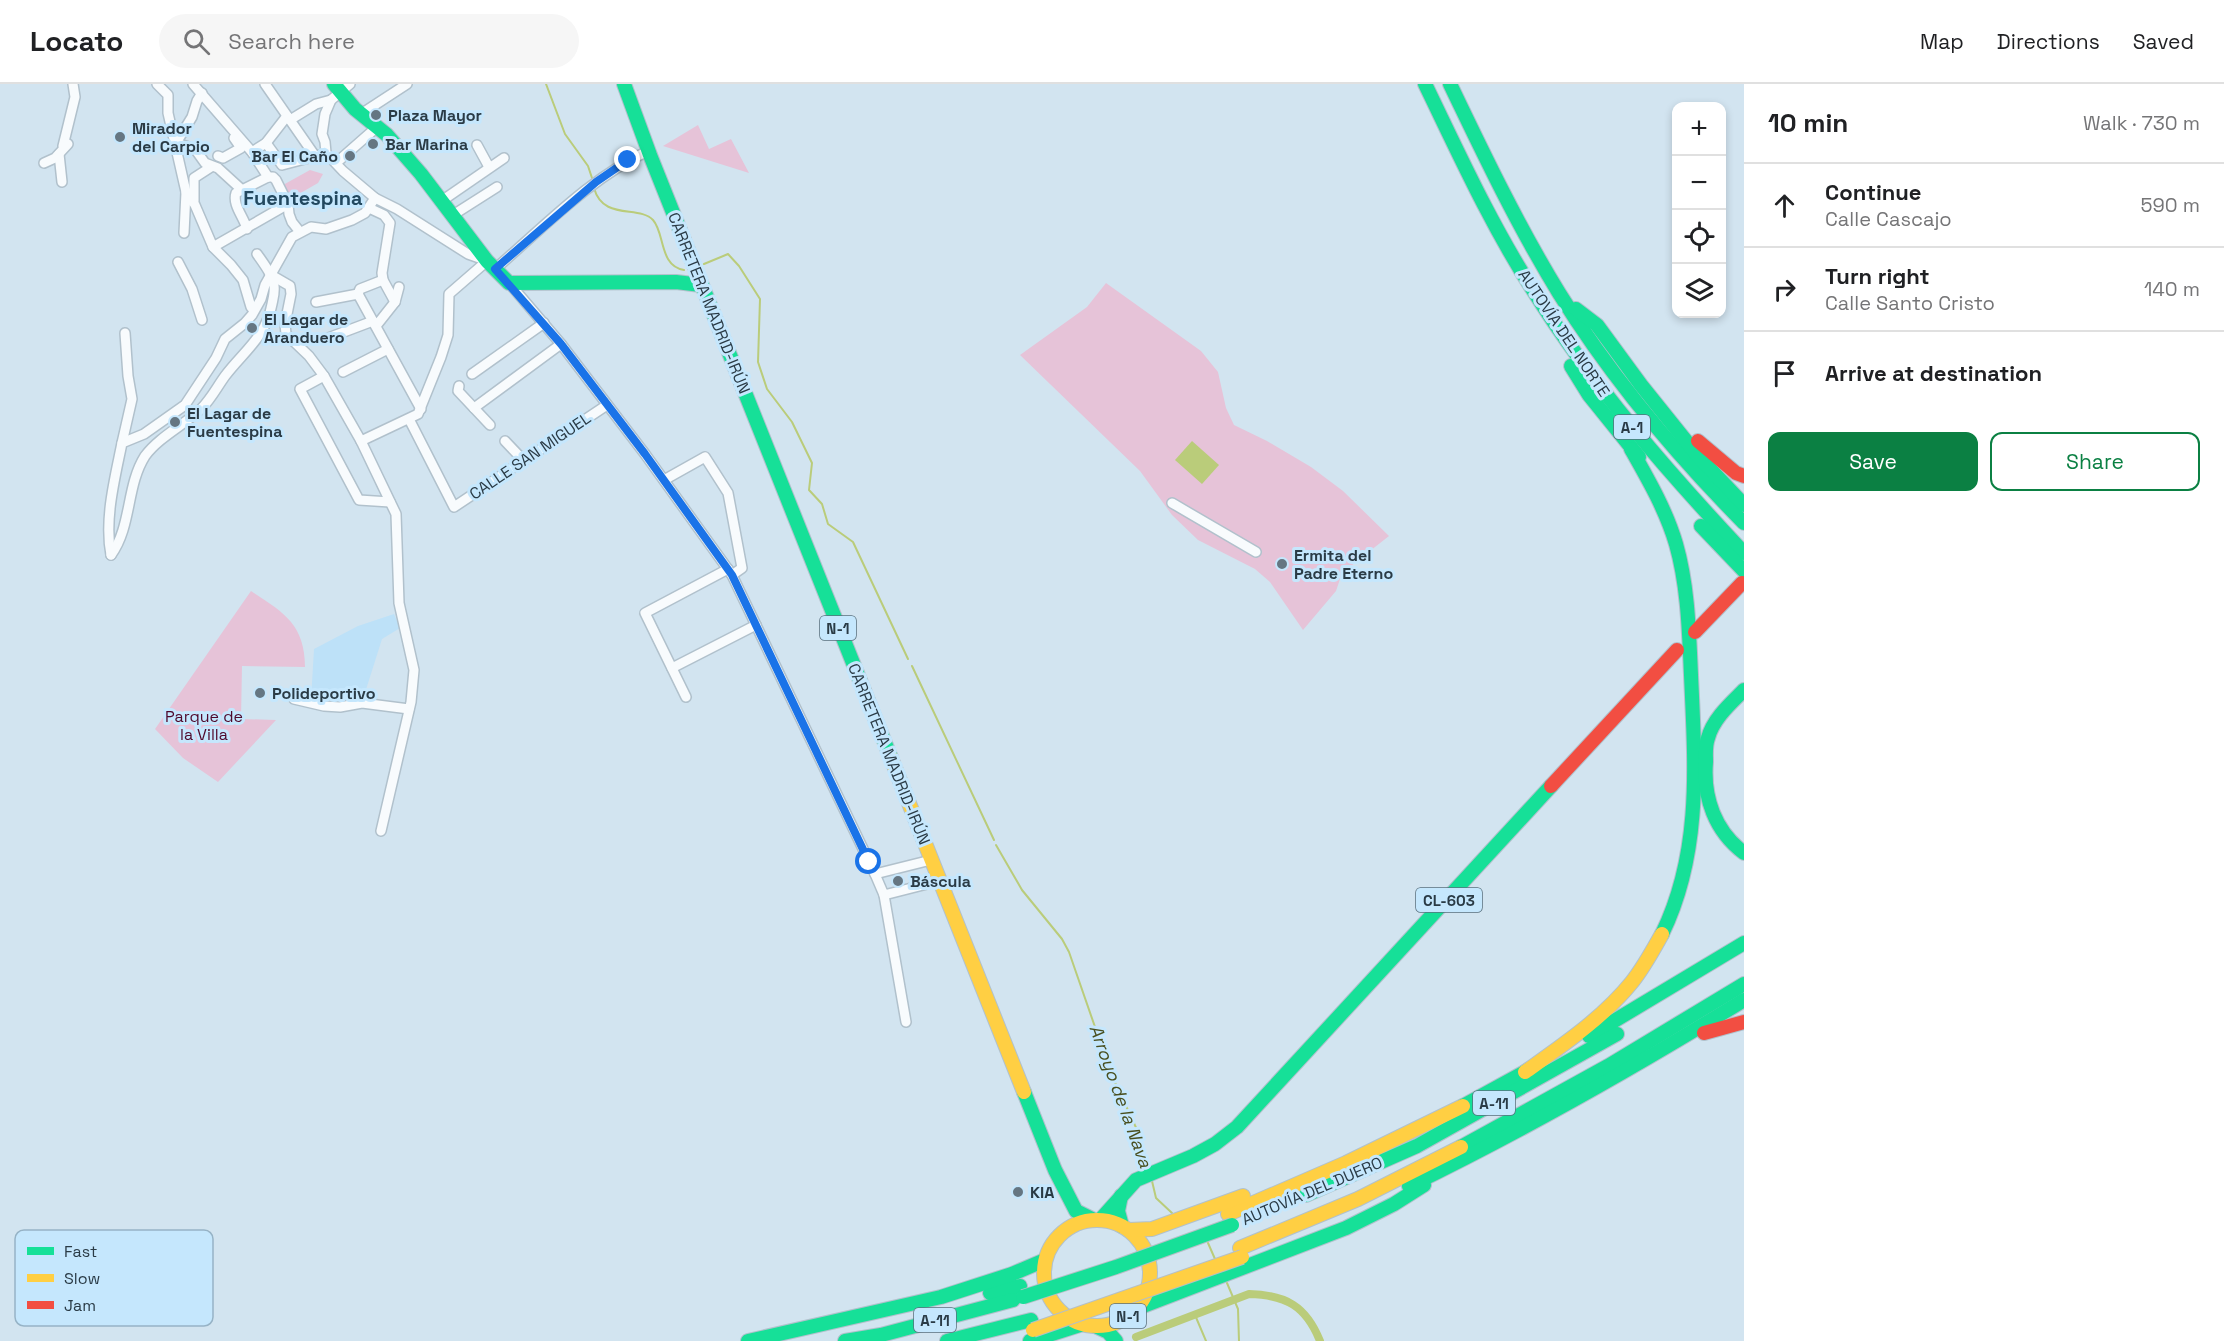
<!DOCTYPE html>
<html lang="en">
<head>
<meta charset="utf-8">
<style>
	:root { --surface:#fff; --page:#f6f6f6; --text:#202124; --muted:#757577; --line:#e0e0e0; --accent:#0b8043 }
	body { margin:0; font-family:"Space Grotesk",sans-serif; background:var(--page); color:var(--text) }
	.controls { position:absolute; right:18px; top:18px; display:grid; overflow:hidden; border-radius:12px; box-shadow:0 3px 9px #0003 }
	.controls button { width:54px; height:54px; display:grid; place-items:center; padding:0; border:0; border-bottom:2px solid var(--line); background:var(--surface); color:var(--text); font:30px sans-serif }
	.stop { position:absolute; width:18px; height:18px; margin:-14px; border:4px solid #1a73e8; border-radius:50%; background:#fff }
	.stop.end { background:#1a73e8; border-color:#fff; box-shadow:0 2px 6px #0008 }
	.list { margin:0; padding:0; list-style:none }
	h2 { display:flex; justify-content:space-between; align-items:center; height:78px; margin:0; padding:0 24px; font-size:26px }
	h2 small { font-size:20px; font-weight:400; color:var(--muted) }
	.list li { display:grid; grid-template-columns:39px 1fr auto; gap:18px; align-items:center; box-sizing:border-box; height:84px; padding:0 24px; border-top:2px solid var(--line) }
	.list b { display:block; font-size:22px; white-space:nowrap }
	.list p { margin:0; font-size:20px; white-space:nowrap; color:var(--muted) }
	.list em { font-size:20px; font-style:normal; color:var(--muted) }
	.actions { display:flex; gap:12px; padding:18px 24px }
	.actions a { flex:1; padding:14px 0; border:2px solid var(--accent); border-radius:12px; text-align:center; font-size:21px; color:var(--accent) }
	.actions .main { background:var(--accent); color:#fff }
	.icon { flex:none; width:33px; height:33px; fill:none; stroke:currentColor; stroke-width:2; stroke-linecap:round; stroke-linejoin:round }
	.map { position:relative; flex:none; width:1744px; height:1257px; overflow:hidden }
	header { display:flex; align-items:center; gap:36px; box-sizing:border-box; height:84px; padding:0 30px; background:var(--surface); border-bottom:2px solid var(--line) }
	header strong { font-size:28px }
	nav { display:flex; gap:33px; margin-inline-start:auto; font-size:21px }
	.search { width:420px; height:54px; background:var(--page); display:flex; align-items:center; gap:15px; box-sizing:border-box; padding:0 21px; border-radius:33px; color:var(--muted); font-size:22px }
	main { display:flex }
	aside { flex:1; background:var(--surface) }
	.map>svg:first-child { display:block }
	.built { fill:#bde1f8 }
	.green { fill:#e6c3d8 }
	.water { fill:#bacc7a }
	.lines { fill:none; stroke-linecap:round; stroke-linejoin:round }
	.stream { stroke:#bacc7a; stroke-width:2 }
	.canal { stroke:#bacc7a; stroke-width:8 }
	.street-casing { stroke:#b1c1cc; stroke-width:12 }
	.fast-casing { stroke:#b1c1cc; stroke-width:16 }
	.slow-casing { stroke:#b1c1cc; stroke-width:16 }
	.jam-casing { stroke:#b1c1cc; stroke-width:16 }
	.street { stroke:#f8fbfd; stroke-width:9 }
	.fast { stroke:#16e098; stroke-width:14 }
	.slow { stroke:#ffcf43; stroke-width:14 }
	.jam { stroke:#f24e42; stroke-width:14 }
	.fast-bridge-casing { stroke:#b5bfc6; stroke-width:16; stroke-linecap:butt }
	.slow-bridge-casing { stroke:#b5bfc6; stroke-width:16; stroke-linecap:butt }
	.fast-bridge { stroke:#16e098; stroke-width:14 }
	.slow-bridge { stroke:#ffcf43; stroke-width:14 }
	.route { stroke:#1a73e8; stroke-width:8 }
	.poi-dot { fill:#657682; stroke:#c5e7fd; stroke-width:2 }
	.labels { text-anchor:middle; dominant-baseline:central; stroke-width:6; stroke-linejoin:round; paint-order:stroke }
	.shield { fill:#c5e7fd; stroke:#586f7d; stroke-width:1.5 }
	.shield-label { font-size:15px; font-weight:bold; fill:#2a3b46 }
	.poi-label { font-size:16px; font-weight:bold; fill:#2a3b46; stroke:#c5e7fd; text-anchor:start }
	.street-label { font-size:16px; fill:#2a3b46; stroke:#c5e7fd }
	.park-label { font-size:16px; fill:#4f082b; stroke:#c5e7fd }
	.water-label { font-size:18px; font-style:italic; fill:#484f1f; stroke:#c5e7fd }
	.quarter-label { font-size:20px; font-weight:bold; fill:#22485f; stroke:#c5e7fd }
	.key { fill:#c5e7fd; stroke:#96b3c6; stroke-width:1.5 }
	.key-label { font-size:16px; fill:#2a3b46 }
</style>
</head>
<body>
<header>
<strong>Locato</strong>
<div class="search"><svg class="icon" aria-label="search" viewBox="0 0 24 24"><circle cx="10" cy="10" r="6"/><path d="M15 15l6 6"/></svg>Search here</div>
<nav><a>Map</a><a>Directions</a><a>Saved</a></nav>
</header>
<main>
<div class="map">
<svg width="1744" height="1257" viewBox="0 0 1744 1257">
	<rect width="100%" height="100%" fill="#d2e4f0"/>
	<!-- built -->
	<path class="built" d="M394 530 400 544 382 555 363 615 341 620 311 616 314 565 358 542Z"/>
	<!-- green -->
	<g class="green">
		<path d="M698 41 709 65 731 55 749 89 663 62Z"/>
		<path d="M310 86 323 90 318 99 290 115 283 101Z"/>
		<path d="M1106 199 1201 267 1218 288 1226 324 1234 341 1267 357 1311 383 1343 407 1389 452 1342 489 1336 507 1303 546 1270 498 1255 485 1198 456 1172 431 1140 387 1020 271 1087 223Z"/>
		<path d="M251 507C283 528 305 540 305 583L242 582 241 635 276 636 218 698 183 674 155 645Z"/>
	</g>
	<!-- water -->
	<path class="water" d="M1192 357 1219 381 1202 400 1175 376Z"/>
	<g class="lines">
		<!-- stream -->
		<g class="stream">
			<path d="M546 0 565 50 588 82 592 94"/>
			<path d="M594 104C603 137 639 121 653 136 665 149 659 182 684 186"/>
			<path d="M704 180 728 170 739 182 760 215 758 278 767 305 792 338 812 379 809 406 822 420 828 440 853 458 908 575"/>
			<path d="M912 582 994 756"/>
			<path d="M996 761 1022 806 1062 855 1069 868 1112 992 1139 1050 1149 1086"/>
			<path d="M1152 1097 1156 1114 1172 1129"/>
			<path d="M1208 1159 1215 1175"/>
			<path d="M1227 1199 1238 1225 1239 1257"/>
			<path d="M1195 1231 1206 1257"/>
		</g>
		<!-- canal -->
		<path class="canal" d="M1136 1253 1249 1210C1286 1211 1306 1222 1320 1257"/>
		<!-- street casing -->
		<g class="street-casing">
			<g id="street">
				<path d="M157 0 168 11V29L186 108 195 121 213 163 231 181 243 196 251 223 254 226"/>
				<path d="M193 0 252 68 268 93"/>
				<path d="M265 0 315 72"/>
				<path d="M350 0 331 16 325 30 322 50 325 58 326 69 343 87 375 114 397 125 468 170 485 176"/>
				<path d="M361 30 407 0"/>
				<path d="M290 36 316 20 331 16"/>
				<path d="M176 59 195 65 205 79 218 84 241 105"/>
				<path d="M176 59 192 33 197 17 202 9"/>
				<path d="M266 59 282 81 320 71"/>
				<path d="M477 61 489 83"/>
				<path d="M63 62 75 13 73 0"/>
				<path d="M252 68 266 59 287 32"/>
				<path d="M59 70 62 98"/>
				<path d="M218 72 223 74 241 64 234 54"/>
				<path d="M44 79 55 74 68 60"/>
				<path d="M336 79 377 43"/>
				<path d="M268 93H273L276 96 288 120 289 130 292 138 300 148"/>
				<path d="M443 116 504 74"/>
				<path d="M194 117V94L211 83"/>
				<path d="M369 124 384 131 390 139 382 189 383 196 395 218"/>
				<path d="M453 131 497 103"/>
				<path d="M247 145C244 133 232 121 236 109L268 93"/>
				<path d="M184 149 186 108"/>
				<path d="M213 163 288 120"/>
				<path d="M178 178 192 205 202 236"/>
				<path d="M495 185C543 144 591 93 648 67"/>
				<path d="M271 191 290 202 291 210 285 240 286 250 309 272 324 292 361 357 396 430 399 519 414 586 411 618 381 747"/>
				<path d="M509 199 561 260 645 370 732 491 875 790 931 776"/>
				<path d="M358 210 360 205 383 196"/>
				<path d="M316 218 358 210 421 325"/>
				<path d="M376 242 395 218 399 203"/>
				<path d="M328 254 373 237"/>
				<path d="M343 288 388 265"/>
				<path d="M472 290 544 239"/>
				<path d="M324 292 300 305 359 416 390 418"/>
				<path d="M459 302 458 307 490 341"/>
				<path d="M474 324 561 260"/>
				<path d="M409 335 454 423 607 321"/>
				<path d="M361 357 418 330 441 273 448 251 449 210 487 177"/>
				<path d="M505 357 524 377"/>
				<path d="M122 359 132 315 128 292 125 249"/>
				<path d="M664 396 705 373 728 409 742 484 732 491"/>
				<path d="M1172 419 1256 468"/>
				<path d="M111 471C104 435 115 394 122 359L144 350 185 321 216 274 225 255 245 239 252 231 261 215 265 201 292 153 311 143 326 145 352 136 365 129 375 114"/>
				<path d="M111 471C132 442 126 402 145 372 159 353 184 341 201 325 211 315 217 303 225 292 244 267 266 253 272 220 273 215 275 208 274 202 272 190 264 180 257 170"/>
				<path d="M672 584 756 541"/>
				<path d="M686 613 645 529 728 485"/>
				<path d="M294 615 324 622 340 623 362 619 409 625"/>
				<path d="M875 790 884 811 939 797"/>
				<path d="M884 811 906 938"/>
			</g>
		</g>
		<!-- fast casing -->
		<g class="fast-casing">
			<g id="fast">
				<path d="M334 0 355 25 387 51 421 90 487 177 509 199 676 198 701 201"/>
				<path d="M624 0 650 71 891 674"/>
				<path d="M1425 0C1459 70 1491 141 1533 206 1593 302 1667 387 1744 469"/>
				<path d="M1450 0C1484 71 1518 142 1559 209 1611 293 1675 369 1744 439"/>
				<path d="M1576 225 1597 241 1641 301 1698 372 1744 421"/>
				<path d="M1571 282 1589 311 1639 373"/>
				<path d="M1631 365C1648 395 1666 426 1676 460 1688 502 1689 547 1691 591 1695 680 1702 768 1662 850"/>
				<path d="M1701 442 1744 487"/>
				<path d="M1744 606C1730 620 1713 635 1708 654 1705 662 1706 670 1706 678 1703 714 1715 747 1744 769"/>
				<path d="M1589 952 1744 859"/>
				<path d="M1024 1008 1055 1086 1076 1127 1092 1135"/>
				<path d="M1463 1022 1536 982"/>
				<path d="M1461 1063 1608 982 1744 900"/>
				<path d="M1409 1102C1524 1046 1635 983 1744 916"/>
				<path d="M1306 1111 1417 1062 1617 950"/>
				<path d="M1121 1112 1118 1127 1122 1142"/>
				<path d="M1101 1135 1136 1096 1193 1072 1215 1060 1237 1043 1551 702"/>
				<path d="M990 1209 1020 1202"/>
				<path d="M1138 1224 1346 1144 1394 1120 1424 1101"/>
				<path d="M1095 1242 1108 1248 1116 1257"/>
				<path d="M748 1257 941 1213 1012 1190 1045 1176"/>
				<path d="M845 1257 881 1251 1013 1216"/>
				<path d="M947 1257 1031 1236"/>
				<path d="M1030 1257 1083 1240"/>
			</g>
		</g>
		<!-- slow casing -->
		<g class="slow-casing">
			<g id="slow">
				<path d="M891 674 1024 1008"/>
				<path d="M1525 988C1563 961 1603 934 1632 898 1644 883 1653 866 1662 850"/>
				<path d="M1228 1130 1346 1079 1463 1022"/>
				<circle cx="1097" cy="1189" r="53"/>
				<path d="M1129 1146 1152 1145 1243 1112"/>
				<path d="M1240 1164 1358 1115 1461 1063"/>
			</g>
		</g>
		<!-- jam casing -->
		<g class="jam-casing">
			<g id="jam">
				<path d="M1698 357 1736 389 1744 392"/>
				<path d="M1695 548 1742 499"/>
				<path d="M1551 702 1677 566"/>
				<path d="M1704 949 1744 938"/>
			</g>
		</g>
		<!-- street -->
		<use href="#street" class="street"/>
		<!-- fast -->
		<use href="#fast" class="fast"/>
		<!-- slow -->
		<use href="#slow" class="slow"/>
		<!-- jam -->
		<use href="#jam" class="jam"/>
		<!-- fast-bridge casing -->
		<g class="fast-bridge-casing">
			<path id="fast-bridge" d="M1023 1213 1116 1183 1232 1141"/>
		</g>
		<!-- slow-bridge casing -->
		<g class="slow-bridge-casing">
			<path id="slow-bridge" d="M1033 1246 1242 1173"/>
		</g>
		<!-- fast-bridge -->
		<use href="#fast-bridge" class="fast-bridge"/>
		<!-- slow-bridge -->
		<use href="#slow-bridge" class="slow-bridge"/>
	</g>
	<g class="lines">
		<!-- route -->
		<path class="route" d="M628 76 596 98 495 185 561 260 645 370 732 491 869 778"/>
	</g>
	<!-- markers -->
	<g class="poi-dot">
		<circle cx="376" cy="31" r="6"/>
		<circle cx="120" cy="53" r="6"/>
		<circle cx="373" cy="60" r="6"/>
		<circle cx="350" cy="72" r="6"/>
		<circle cx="252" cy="244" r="6"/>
		<circle cx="175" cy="338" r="6"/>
		<circle cx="1282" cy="480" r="6"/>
		<circle cx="260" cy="609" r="6"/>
		<circle cx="898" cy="797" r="6"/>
		<circle cx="1018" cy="1108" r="6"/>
	</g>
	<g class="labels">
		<!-- shield labels -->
		<g class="shield">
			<rect x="1614" y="331" width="36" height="24" rx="4.5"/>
			<rect x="820" y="532" width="36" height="24" rx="4.5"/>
			<rect x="1416" y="804" width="66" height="24" rx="4.5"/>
			<rect x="1473" y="1007" width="42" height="24" rx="4.5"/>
			<rect x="1110" y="1220" width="36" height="24" rx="4.5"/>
			<rect x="914" y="1224" width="42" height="24" rx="4.5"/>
		</g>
		<g class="shield-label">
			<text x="1632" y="343">A-1</text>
			<text x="838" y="544">N-1</text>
			<text x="1449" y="816">CL-603</text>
			<text x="1494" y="1019">A-11</text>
			<text x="1128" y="1232">N-1</text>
			<text x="935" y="1236">A-11</text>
		</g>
		<!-- poi labels -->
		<g class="poi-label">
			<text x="388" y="31">Plaza Mayor</text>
			<text x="132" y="44">Mirador<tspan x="132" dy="18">del Carpio</tspan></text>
			<text x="385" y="60">Bar Marina</text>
			<text x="338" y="72" text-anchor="end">Bar El Caño</text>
			<text x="264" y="235">El Lagar de<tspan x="264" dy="18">Aranduero</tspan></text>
			<text x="187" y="329">El Lagar de<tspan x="187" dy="18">Fuentespina</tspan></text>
			<text x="1294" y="471">Ermita del<tspan x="1294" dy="18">Padre Eterno</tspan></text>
			<text x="272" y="609">Polideportivo</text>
			<text x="910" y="797">Báscula</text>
			<text x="1030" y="1108">KIA</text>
		</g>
		<!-- street labels -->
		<g class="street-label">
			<text transform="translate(709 219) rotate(68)">CARRETERA MADRID-IRÚN</text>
			<text transform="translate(1564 249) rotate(56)">AUTOVÍA DEL NORTE</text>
			<text transform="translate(530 372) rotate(-34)">CALLE SAN MIGUEL</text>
			<text transform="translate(889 670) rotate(68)">CARRETERA MADRID-IRÚN</text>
			<text transform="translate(1312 1107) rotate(-23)">AUTOVÍA DEL DUERO</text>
		</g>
		<!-- park labels -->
		<g class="park-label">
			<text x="204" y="632">Parque de<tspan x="204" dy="18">la Villa</tspan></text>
		</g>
		<!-- water labels -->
		<g class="water-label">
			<text transform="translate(1121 1012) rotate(70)">Arroyo de la Nava</text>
		</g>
		<!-- quarter labels -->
		<g class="quarter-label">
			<text x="303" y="114">Fuentespina</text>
		</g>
	</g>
	<!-- legend -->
	<rect x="15" y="1146" width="198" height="96" rx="9" class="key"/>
	<rect x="27" y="1163" width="27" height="8" fill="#16e098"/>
	<rect x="27" y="1190" width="27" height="8" fill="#ffcf43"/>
	<rect x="27" y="1217" width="27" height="8" fill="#f24e42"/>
	<g class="key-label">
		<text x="64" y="1173">Fast</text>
		<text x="64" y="1200">Slow</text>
		<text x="64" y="1227">Jam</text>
	</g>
</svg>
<div class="controls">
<button>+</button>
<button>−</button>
<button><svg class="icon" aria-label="locate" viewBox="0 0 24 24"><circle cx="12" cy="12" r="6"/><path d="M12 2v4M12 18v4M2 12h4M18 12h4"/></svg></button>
<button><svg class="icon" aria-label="layers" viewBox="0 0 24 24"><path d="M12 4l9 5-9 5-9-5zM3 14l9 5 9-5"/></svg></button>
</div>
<div class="stop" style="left:869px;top:778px"></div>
<div class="stop end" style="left:628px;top:76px"></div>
</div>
<aside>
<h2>10 min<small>Walk · 730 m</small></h2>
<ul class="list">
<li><svg class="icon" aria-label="ahead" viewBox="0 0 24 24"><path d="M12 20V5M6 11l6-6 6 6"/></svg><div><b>Continue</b><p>Calle Cascajo</p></div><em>590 m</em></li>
<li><svg class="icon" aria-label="right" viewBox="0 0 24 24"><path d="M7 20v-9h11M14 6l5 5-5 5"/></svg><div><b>Turn right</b><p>Calle Santo Cristo</p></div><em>140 m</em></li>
<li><svg class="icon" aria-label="arrive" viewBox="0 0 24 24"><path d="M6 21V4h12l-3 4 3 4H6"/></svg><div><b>Arrive at destination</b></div></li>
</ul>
<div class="actions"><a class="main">Save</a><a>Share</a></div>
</aside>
</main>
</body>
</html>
